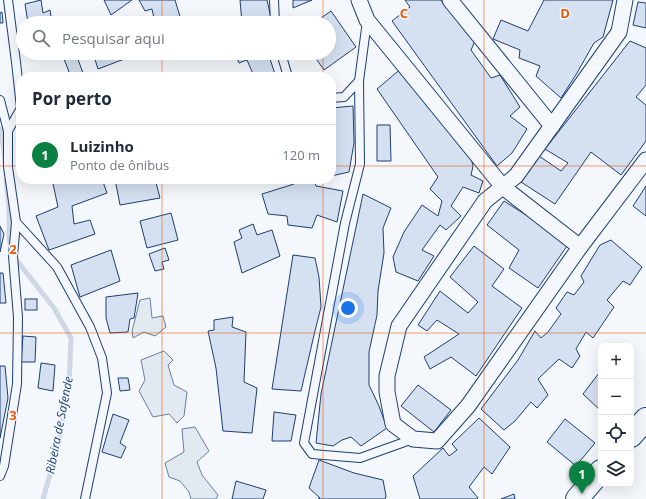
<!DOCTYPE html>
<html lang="pt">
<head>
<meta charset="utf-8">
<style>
	:root { --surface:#fff; --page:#f6f6f7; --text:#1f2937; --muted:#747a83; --line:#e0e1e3; --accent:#0b8043 }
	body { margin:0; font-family:"Open Sans",sans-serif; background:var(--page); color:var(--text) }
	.controls { position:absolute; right:12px; bottom:12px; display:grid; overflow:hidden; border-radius:8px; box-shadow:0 4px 16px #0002 }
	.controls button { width:36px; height:36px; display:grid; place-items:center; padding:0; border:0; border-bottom:1px solid var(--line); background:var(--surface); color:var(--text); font:20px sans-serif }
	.you { position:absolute; left:348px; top:308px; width:14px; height:14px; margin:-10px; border:3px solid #fff; border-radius:50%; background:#1a73e8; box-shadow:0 0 0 6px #1a73e833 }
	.badge { display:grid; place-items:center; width:26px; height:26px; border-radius:50%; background:var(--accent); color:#fff; font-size:13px; font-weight:700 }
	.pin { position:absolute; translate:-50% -33px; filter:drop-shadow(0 1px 2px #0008) }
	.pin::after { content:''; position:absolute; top:21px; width:14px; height:12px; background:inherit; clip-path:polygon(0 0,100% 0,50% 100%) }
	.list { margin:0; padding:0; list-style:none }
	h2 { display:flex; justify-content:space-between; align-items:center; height:52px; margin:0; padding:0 16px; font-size:17px }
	h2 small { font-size:13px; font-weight:400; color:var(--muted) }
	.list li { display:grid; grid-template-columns:26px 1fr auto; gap:12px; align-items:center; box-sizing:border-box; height:60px; padding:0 16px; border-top:1px solid var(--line) }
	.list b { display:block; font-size:15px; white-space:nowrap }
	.list p { margin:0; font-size:13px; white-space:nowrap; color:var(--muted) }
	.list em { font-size:13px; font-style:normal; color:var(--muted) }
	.icon { flex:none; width:22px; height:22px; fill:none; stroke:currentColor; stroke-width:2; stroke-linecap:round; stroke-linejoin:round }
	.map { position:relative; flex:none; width:646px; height:499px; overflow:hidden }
	.search { position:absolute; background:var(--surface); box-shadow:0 4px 16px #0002; left:16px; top:16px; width:320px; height:44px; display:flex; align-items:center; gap:10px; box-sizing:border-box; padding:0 14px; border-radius:22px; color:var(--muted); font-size:15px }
	.panel { position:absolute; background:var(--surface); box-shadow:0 4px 16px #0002; left:16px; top:72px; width:320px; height:112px; border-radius:16px }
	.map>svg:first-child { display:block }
	.green { fill:#e3e9f0; stroke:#687fa3 }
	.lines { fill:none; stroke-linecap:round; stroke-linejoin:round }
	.stream { stroke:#cfd7e4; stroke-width:5 }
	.building { fill:#d5e0f0; stroke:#1d3f73 }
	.service-casing { stroke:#1d3f73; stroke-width:10 }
	.minor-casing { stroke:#1d3f73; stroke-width:17 }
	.primary-casing { stroke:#1d3f73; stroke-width:24 }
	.service { stroke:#f4f7fb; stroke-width:8 }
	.minor { stroke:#f4f7fb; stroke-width:15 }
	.primary { stroke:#f4f7fb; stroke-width:22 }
	.grid { fill:none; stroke:#e8590c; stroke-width:1; stroke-opacity:0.55 }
	.labels { text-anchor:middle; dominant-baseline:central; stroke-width:3; stroke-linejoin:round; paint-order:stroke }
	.water-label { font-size:12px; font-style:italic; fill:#1d3f73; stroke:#f4f7fb }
	.grid-label { font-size:13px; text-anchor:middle; font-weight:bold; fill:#e8590c; stroke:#f4f7fb; stroke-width:3; stroke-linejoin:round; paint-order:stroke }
</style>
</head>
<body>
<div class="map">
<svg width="646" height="499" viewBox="0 0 646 499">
	<rect width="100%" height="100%" fill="#f4f7fb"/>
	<!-- green -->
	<g class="green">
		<path d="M150 298 152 318 163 316 166 327 155 336 144 332 133 338 132 331 140 300Z"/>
		<path d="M164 351 173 360 168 365 174 385 187 392 184 416 177 423 169 414 153 417 139 391 145 380 141 360Z"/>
		<path d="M195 427 209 451 197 462 202 475 218 495 216 499H191L189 492 180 481 169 477 165 463 184 452 182 429Z"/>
	</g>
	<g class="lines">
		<!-- stream -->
		<g class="stream">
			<path d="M0 129 2 136 5 162"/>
			<path d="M6 180 9 206V238L11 249"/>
			<path d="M14 257 54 308 71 338 69 386 57 450 43 499"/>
		</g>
	</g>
	<!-- building -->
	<g class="building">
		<path d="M41 0 43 13 50 10 52 22 28 23 25 4Z"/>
		<path d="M104 0H132L111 15Z"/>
		<path d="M139 0H175L182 23H155L152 9 145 11Z"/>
		<path d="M240 0H267L271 18 263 22 264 23H242Z"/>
		<path d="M293 0H312L293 8Z"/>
		<path d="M405 0H441L447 9 454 6 475 41 471 50 491 78 500 75 520 107 510 116 527 129 512 153 497 166 392 21 410 7Z"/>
		<path d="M544 0H613L603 37 594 43 577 73 561 98 536 76 540 66 519 58 520 50 493 39 501 20 528 31Z"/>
		<path d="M638 2 646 3V28L633 25Z"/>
		<path d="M331 11 356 47 324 70 312 53H329V23H314Z"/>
		<path d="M2 12 3 23H0V13Z"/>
		<path d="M630 41 646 48V85L636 97 646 105V141L621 175 591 152 555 204 521 182 539 156 561 171 568 163 545 149Z"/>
		<path d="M93 53H125L127 58 98 69Z"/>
		<path d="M162 53H178L164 58Z"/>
		<path d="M235 53H272L270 59 276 77H251L253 74 247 60 239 63Z"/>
		<path d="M76 54 83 73 74 77H71L64 59Z"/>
		<path d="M403 67 471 158 473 166 471 175 483 181 479 193 463 187 451 206 461 216 446 230 440 225 422 250 434 256 418 281 396 272 393 257 404 232 422 205 438 216 442 201 430 189 438 177 377 89Z"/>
		<path d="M353 106 354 143 349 172 331 176V108Z"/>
		<path d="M377 125H390L391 161H377Z"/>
		<path d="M52 179H102L107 193 72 206 74 224 90 220 95 234 49 250 36 216 58 207Z"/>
		<path d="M115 179H155L160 198 120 205Z"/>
		<path d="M292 179H314L316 186 343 191 337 222 317 215 312 228 288 225 287 216 268 214 262 194 294 184Z"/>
		<path d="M646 186V216L633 206Z"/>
		<path d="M363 194 391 208 383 228 384 253 378 291 377 315 369 352V385L379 406 387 428 361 446 351 437 342 440 333 446 316 443 321 394Z"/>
		<path d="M504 201 537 222 567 246 538 288 509 268 519 250 487 225Z"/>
		<path d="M171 213 178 240 147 248 140 221Z"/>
		<path d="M253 224 257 235 272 230 280 256 242 273 234 242 242 238 239 230Z"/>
		<path d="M0 226 4 234 0 252Z"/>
		<path d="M611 240 642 267 630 285 623 281 607 300 614 307 593 338 586 332 576 349 580 356 572 368 559 359 538 379 548 395 537 408 531 402 515 421 504 430 481 409 518 360 535 331 541 338 548 332 561 314 556 308 567 292 574 295 584 282 581 276 600 245Z"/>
		<path d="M474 246 504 269 492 286 522 308 476 376 451 357 430 369 424 357 459 334 437 320 427 331 418 325 440 291 468 313 478 302 450 277Z"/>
		<path d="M165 248 169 260 162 262 164 269 155 271 149 254Z"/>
		<path d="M111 250 120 281 80 297 71 265Z"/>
		<path d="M293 255 315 258 319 277 321 307 314 335 301 391 272 389Z"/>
		<path d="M0 273H3L6 303H0Z"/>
		<path d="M138 293 134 318 130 319 128 332 110 333 106 318V297Z"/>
		<rect x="25" y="299" width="12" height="11"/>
		<path d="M233 317 232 327 246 332 244 382 257 388 252 433 223 431 216 368 208 331 214 330V320Z"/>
		<path d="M23 336 36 337 35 362H21Z"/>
		<path d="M41 363 55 365 53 391 38 388Z"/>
		<path d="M0 366H5L8 398 0 438Z"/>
		<path d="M599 373 601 375V411L583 394Z"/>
		<path d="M118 378H128L130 390 120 391Z"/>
		<path d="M418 385 451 410 434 432 401 406Z"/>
		<path d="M274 412 296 415 291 441H272Z"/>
		<path d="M113 414 129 420 120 443 126 447 121 458 102 452Z"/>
		<path d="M479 418 510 447 492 474 484 467 469 487 478 498 477 499H420L413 476 427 463 443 448 449 456 457 450 452 444Z"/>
		<path d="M565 419 595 443 576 466 547 442Z"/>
		<path d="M319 460 354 473 383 480 386 496 385 499H318L320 498 309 488Z"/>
		<path d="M236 481 266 490 263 499H232Z"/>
		<path d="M514 494 515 499H501Z"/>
	</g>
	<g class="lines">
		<!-- service casing -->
		<g class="service-casing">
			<g id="service">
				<path d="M274 0 275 23"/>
				<path d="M281 53 288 77"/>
				<path d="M359 81 360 164 345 223 304 443 312 454 360 458 413 439"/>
				<path d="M331 98 344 97 359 81 367 21"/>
				<path d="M0 100 8 131"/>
				<path d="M16 222 57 267 90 327 102 358 107 393 85 499"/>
				<path d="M0 476 4 466 17 384 18 317 13 256 16 222 8 167V131L21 108 16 62 8 0"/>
			</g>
		</g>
		<!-- minor casing -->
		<g class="minor-casing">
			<g id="minor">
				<path d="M359 0 367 20 503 187 580 247"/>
				<path d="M450 0 552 126"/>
				<path d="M625 0 619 32 516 176 485 201 399 326 387 376V392L393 424 413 439 437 441 468 406 580 247 646 160"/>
			</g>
		</g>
		<!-- primary casing -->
		<g class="primary-casing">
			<g id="primary">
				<path d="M631 436 646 419"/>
				<path d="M577 499 601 471"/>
			</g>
		</g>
		<!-- service -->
		<use href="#service" class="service"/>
		<!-- minor -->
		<use href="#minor" class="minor"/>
		<!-- primary -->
		<use href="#primary" class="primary"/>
	</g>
	<!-- grid -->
	<path class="grid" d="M162 0V23M323 0V23M484 0V499M162 53V77M323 53V77M0 166H21M331 166H646M162 179V499M323 179V499M0 333H646"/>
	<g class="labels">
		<!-- water labels -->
		<g class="water-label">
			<text transform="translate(59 425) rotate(-79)">Ribeira de Safende</text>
		</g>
	</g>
	<g class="grid-label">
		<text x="404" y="18">C</text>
		<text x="565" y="18">D</text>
		<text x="13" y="254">2</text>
		<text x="13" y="420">3</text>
	</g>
</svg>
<div class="controls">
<button>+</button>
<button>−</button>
<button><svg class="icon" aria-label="locate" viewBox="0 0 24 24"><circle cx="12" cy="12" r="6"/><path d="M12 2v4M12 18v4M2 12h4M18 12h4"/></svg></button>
<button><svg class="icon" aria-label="layers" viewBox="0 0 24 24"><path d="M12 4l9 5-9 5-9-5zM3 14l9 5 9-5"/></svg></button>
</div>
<div class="you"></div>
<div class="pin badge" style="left:582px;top:494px">1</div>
<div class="search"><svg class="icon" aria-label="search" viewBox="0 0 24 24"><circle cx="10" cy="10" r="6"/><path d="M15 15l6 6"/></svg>Pesquisar aqui</div>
<section class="panel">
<h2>Por perto<small></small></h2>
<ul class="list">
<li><span class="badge">1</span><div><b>Luizinho</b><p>Ponto de ônibus</p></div><em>120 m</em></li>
</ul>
</section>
</div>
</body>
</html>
